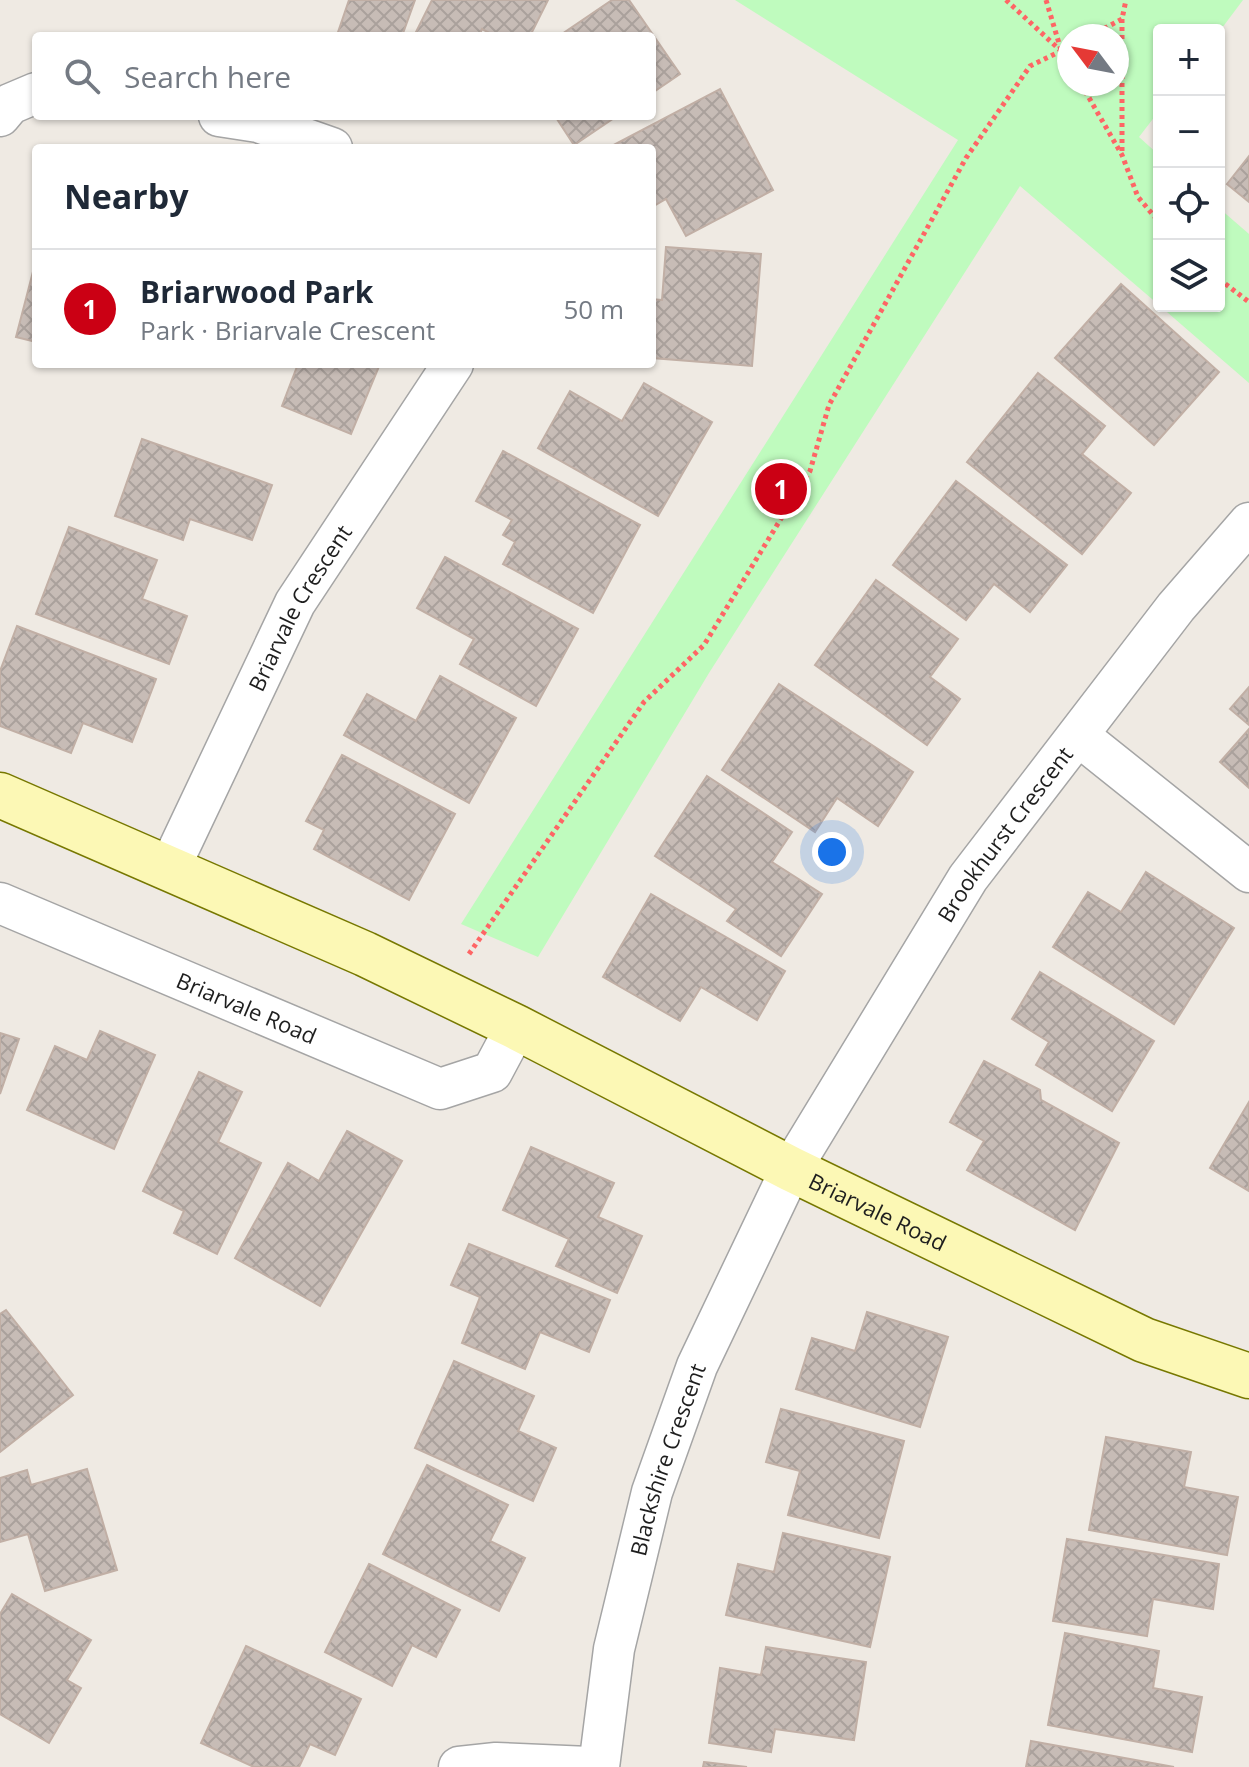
<!DOCTYPE html>
<html lang="en">
<head>
<meta charset="utf-8">
<style>
	:root { --surface:#fff; --page:#f6f6f7; --text:#1f2937; --muted:#747a83; --line:#e0e1e3; --accent:#cb0014 }
	body { margin:0; font-family:"Open Sans",sans-serif; background:var(--page); color:var(--text) }
	.controls { position:absolute; right:24px; top:24px; display:grid; overflow:hidden; border-radius:8px; box-shadow:0 2px 6px #0004 }
	.controls button { width:72px; height:72px; display:grid; place-items:center; padding:0; border:0; border-bottom:2px solid var(--line); background:var(--surface); color:var(--text); font:40px sans-serif }
	.compass { position:absolute; left:1057px; top:24px; width:72px; height:72px; border-radius:50%; background:var(--surface); box-shadow:0 2px 6px #0004; rotate:302deg }
	.you { position:absolute; left:832px; top:852px; width:28px; height:28px; margin:-20px; border:6px solid #fff; border-radius:50%; background:#1a73e8; box-shadow:0 0 0 12px #1a73e833 }
	.badge { display:grid; place-items:center; width:52px; height:52px; border-radius:50%; background:var(--accent); color:#fff; font-size:26px; font-weight:700 }
	.pin { position:absolute; translate:-50% -50%; border:4px solid #fff; box-shadow:0 2px 8px #0006 }
	.list { margin:0; padding:0; list-style:none }
	h2 { display:flex; justify-content:space-between; align-items:center; height:104px; margin:0; padding:0 32px; font-size:34px }
	h2 small { font-size:26px; font-weight:400; color:var(--muted) }
	.list li { display:grid; grid-template-columns:52px 1fr auto; gap:24px; align-items:center; box-sizing:border-box; height:120px; padding:0 32px; border-top:2px solid var(--line) }
	.list b { display:block; font-size:30px; white-space:nowrap }
	.list p { margin:0; font-size:26px; white-space:nowrap; color:var(--muted) }
	.list em { font-size:26px; font-style:normal; color:var(--muted) }
	.icon { flex:none; width:44px; height:44px; fill:none; stroke:currentColor; stroke-width:2; stroke-linecap:round; stroke-linejoin:round }
	.map { position:relative; flex:none; width:1249px; height:1767px; overflow:hidden }
	.search { position:absolute; background:var(--surface); box-shadow:0 2px 6px #0004; left:32px; top:32px; width:624px; height:88px; display:flex; align-items:center; gap:20px; box-sizing:border-box; padding:0 28px; border-radius:8px; color:var(--muted); font-size:30px }
	.panel { position:absolute; background:var(--surface); box-shadow:0 2px 6px #0004; left:32px; top:144px; width:624px; height:224px; border-radius:8px }
	.map>svg:first-child { display:block }
	.park { fill:#bffbbe; fill-rule:evenodd }
	.building { fill:url(#building-cross-hatch); stroke:#c1afa5; stroke-width:2 }
	.lines { fill:none; stroke-linecap:round; stroke-linejoin:round }
	.street-casing { stroke:#a5a5a5; stroke-width:43 }
	.secondary-casing { stroke:#777801; stroke-width:47 }
	.path { stroke:#fe6565; stroke-width:5; stroke-dasharray:4 4; stroke-linecap:butt }
	.street { stroke:#fff; stroke-width:40 }
	.secondary { stroke:#fcf8b5; stroke-width:44 }
	.labels { text-anchor:middle; dominant-baseline:central; stroke-width:8; stroke-linejoin:round; paint-order:stroke }
	.street-label { font-size:22px; fill:#1e1e1e; stroke:#fff }
</style>
</head>
<body>
<div class="map">
<svg width="1249" height="1767" viewBox="0 0 1249 1767">
	<defs>
		<pattern id="building-cross-hatch" width="8" height="8" patternUnits="userSpaceOnUse" patternTransform="scale(2)"><rect width="8" height="8" fill="#c7bcb6"/><path d="M0 0l8 8M0 8l8-8" fill="none" stroke="#aaa19c"/></pattern>
	</defs>
	<rect width="100%" height="100%" fill="#efeae3"/>
	<!-- park -->
	<g class="park">
		<path d="M735 0H1243L1219 32 1159 30V111L1139 137 1159 155V305L1020 186 709 673 538 957 461 924 958 140ZM1069 36H1117V84H1069Z"/>
		<path d="M1219 208 1249 234V383L1160 306H1219Z"/>
	</g>
	<!-- building -->
	<g class="building">
		<path d="M349 0H415L402 36H340L337 35Z"/>
		<path d="M432 0H548L530 36H495L482 29 479 36H414Z"/>
		<path d="M612 0H629L680 74 652 93V36H559Z"/>
		<path d="M720 89 773 190 686 236 666 199 652 207V148H608Z"/>
		<path d="M555 116H617L574 145Z"/>
		<path d="M1249 156V202L1227 184Z"/>
		<path d="M666 247 761 254 752 366 652 358V299L662 300Z"/>
		<path d="M36 260V342L16 337Z"/>
		<path d="M1121 284 1219 372 1154 445 1055 358Z"/>
		<path d="M298 364H380L351 434 282 406Z"/>
		<path d="M1038 373 1105 426 1082 454 1131 493 1082 554 967 462Z"/>
		<path d="M644 383 712 422 658 516 538 448 570 391 622 421Z"/>
		<path d="M142 439 272 485 252 540 190 519 183 540 115 516Z"/>
		<path d="M503 451 640 525 593 613 503 564 515 542 503 535 512 520 476 501Z"/>
		<path d="M956 481 1067 565 1030 612 994 584 966 620 893 565Z"/>
		<path d="M69 527 157 560 142 599 187 616 169 664 36 614Z"/>
		<path d="M445 557 578 629 536 706 460 664 474 639 417 608Z"/>
		<path d="M876 580 958 639 930 677 960 699 927 745 815 665Z"/>
		<path d="M17 626 156 679 132 742 83 723 71 753 0 726V671Z"/>
		<path d="M440 676 516 718 469 803 344 735 367 694 416 721Z"/>
		<path d="M779 684 913 772 878 826 837 798 815 832 722 770Z"/>
		<path d="M1249 687V725L1230 709Z"/>
		<path d="M1249 729V788L1220 762Z"/>
		<path d="M342 755 455 814 409 900 314 849 324 830 306 821Z"/>
		<path d="M707 776 792 832 772 862 822 894 781 956 727 921 736 909 655 856Z"/>
		<path d="M1146 872 1234 928 1174 1024 1053 947 1088 892 1121 912Z"/>
		<path d="M651 894 785 971 757 1020 701 987 680 1021 603 977Z"/>
		<path d="M1040 972 1154 1041 1112 1111 1036 1065 1049 1042 1012 1019Z"/>
		<path d="M100 1031 155 1055 114 1149 27 1110 55 1046 87 1060Z"/>
		<path d="M0 1033 19 1039 0 1094Z"/>
		<path d="M984 1061 1040 1090 1041 1100 1119 1143 1075 1230 967 1170 984 1141 950 1122Z"/>
		<path d="M199 1072 242 1092 218 1142 261 1163 217 1254 174 1233 184 1211 143 1191Z"/>
		<path d="M1249 1102V1191L1210 1168Z"/>
		<path d="M347 1131 402 1161 320 1306 235 1258 288 1163 319 1181Z"/>
		<path d="M531 1147 614 1183 598 1217 642 1236 617 1293 556 1266 569 1239 503 1210Z"/>
		<path d="M469 1244 610 1300 589 1352 540 1332 525 1369 462 1343 480 1297 451 1285Z"/>
		<path d="M6 1310 73 1395 0 1452V1314Z"/>
		<path d="M867 1312 948 1337 920 1427 796 1389 812 1338 855 1351Z"/>
		<path d="M454 1361 534 1396 518 1431 556 1448 533 1501 415 1448Z"/>
		<path d="M781 1409 904 1441 879 1538 788 1515 800 1471 766 1462Z"/>
		<path d="M1106 1437 1191 1452 1184 1487 1238 1497 1227 1555 1089 1530Z"/>
		<path d="M427 1465 508 1505 490 1541 525 1558 499 1611 383 1554Z"/>
		<path d="M87 1469 117 1570 45 1591 28 1534 0 1542V1478L27 1470 31 1485Z"/>
		<path d="M783 1533 890 1557 870 1647 726 1615 738 1564 774 1572Z"/>
		<path d="M1067 1539 1219 1564 1213 1609 1153 1599 1147 1636 1053 1621Z"/>
		<path d="M369 1564 460 1610 436 1657 412 1645 392 1686 325 1652Z"/>
		<path d="M12 1594 91 1640 67 1680 81 1688 49 1743 0 1714V1614Z"/>
		<path d="M1065 1633 1159 1651 1153 1688 1202 1697 1192 1752 1048 1725Z"/>
		<path d="M246 1646 361 1699 335 1755 310 1744 299 1767H254L201 1743Z"/>
		<path d="M766 1647 866 1662 854 1740 775 1729 771 1752 709 1743 720 1668 761 1675Z"/>
		<path d="M1031 1741 1174 1767H1026Z"/>
		<path d="M704 1762 747 1767H703Z"/>
	</g>
	<g class="lines">
		<!-- street casing -->
		<g class="street-casing">
			<g id="street">
				<path d="M0 116 10 104 36 93"/>
				<path d="M219 116 258 122 332 148"/>
				<path d="M1079 736 1249 872"/>
				<path id="s1" d="M170 867 295 603 453 364"/>
				<path id="s2" d="M0 903 440 1089 492 1072 516 1027"/>
				<path d="M459 1767 496 1763 589 1767"/>
				<path id="s3" d="M599 1767 614 1649 652 1492 697 1366 791 1169 968 878 1176 607 1249 523"/>
			</g>
		</g>
		<!-- secondary casing -->
		<g class="secondary-casing">
			<g id="secondary">
				<path id="s4" d="M0 795 365 954 516 1027 791 1169 1144 1340 1249 1376"/>
			</g>
		</g>
		<!-- path -->
		<g class="path">
			<path d="M1006 0 1061 51"/>
			<path d="M1046 0 1061 50"/>
			<path d="M1122 19V154"/>
			<path d="M1090 36 1122 19 1126 0"/>
			<path d="M1069 47 1061 51 1069 64"/>
			<path d="M1081 84 1122 155 1138 197 1159 222"/>
			<path d="M1219 279 1249 302"/>
			<path d="M469 954 644 702 704 645 810 471 829 405 966 158 1030 66 1061 51"/>
		</g>
		<!-- street -->
		<use href="#street" class="street"/>
		<!-- secondary -->
		<use href="#secondary" class="secondary"/>
	</g>
	<g class="labels">
		<!-- street labels -->
		<g class="street-label">
			<text stroke="none"><textPath href="#s1" startOffset="290">Briarvale Crescent</textPath></text>
			<text stroke="none"><textPath href="#s3" startOffset="1030">Brookhurst Crescent</textPath></text>
			<text stroke="none"><textPath href="#s2" startOffset="268">Briarvale Road</textPath></text>
			<text stroke="none"><textPath href="#s4" startOffset="972">Briarvale Road</textPath></text>
			<text stroke="none"><textPath href="#s3" startOffset="316">Blackshire Crescent</textPath></text>
		</g>
	</g>
</svg>
<div class="controls">
<button>+</button>
<button>−</button>
<button><svg class="icon" aria-label="locate" viewBox="0 0 24 24"><circle cx="12" cy="12" r="6"/><path d="M12 2v4M12 18v4M2 12h4M18 12h4"/></svg></button>
<button><svg class="icon" aria-label="layers" viewBox="0 0 24 24"><path d="M12 4l9 5-9 5-9-5zM3 14l9 5 9-5"/></svg></button>
</div>
<svg class="compass" viewBox="-18 -18 36 36"><path d="M0-13l5 13h-10z" fill="#e53935"/><path d="M0 13l5-13h-10z" fill="#747a83"/></svg>
<div class="you"></div>
<div class="pin badge" style="left:781px;top:489px">1</div>
<div class="search"><svg class="icon" aria-label="search" viewBox="0 0 24 24"><circle cx="10" cy="10" r="6"/><path d="M15 15l6 6"/></svg>Search here</div>
<section class="panel">
<h2>Nearby<small></small></h2>
<ul class="list">
<li><span class="badge">1</span><div><b>Briarwood Park</b><p>Park · Briarvale Crescent</p></div><em>50 m</em></li>
</ul>
</section>
</div>
</body>
</html>
